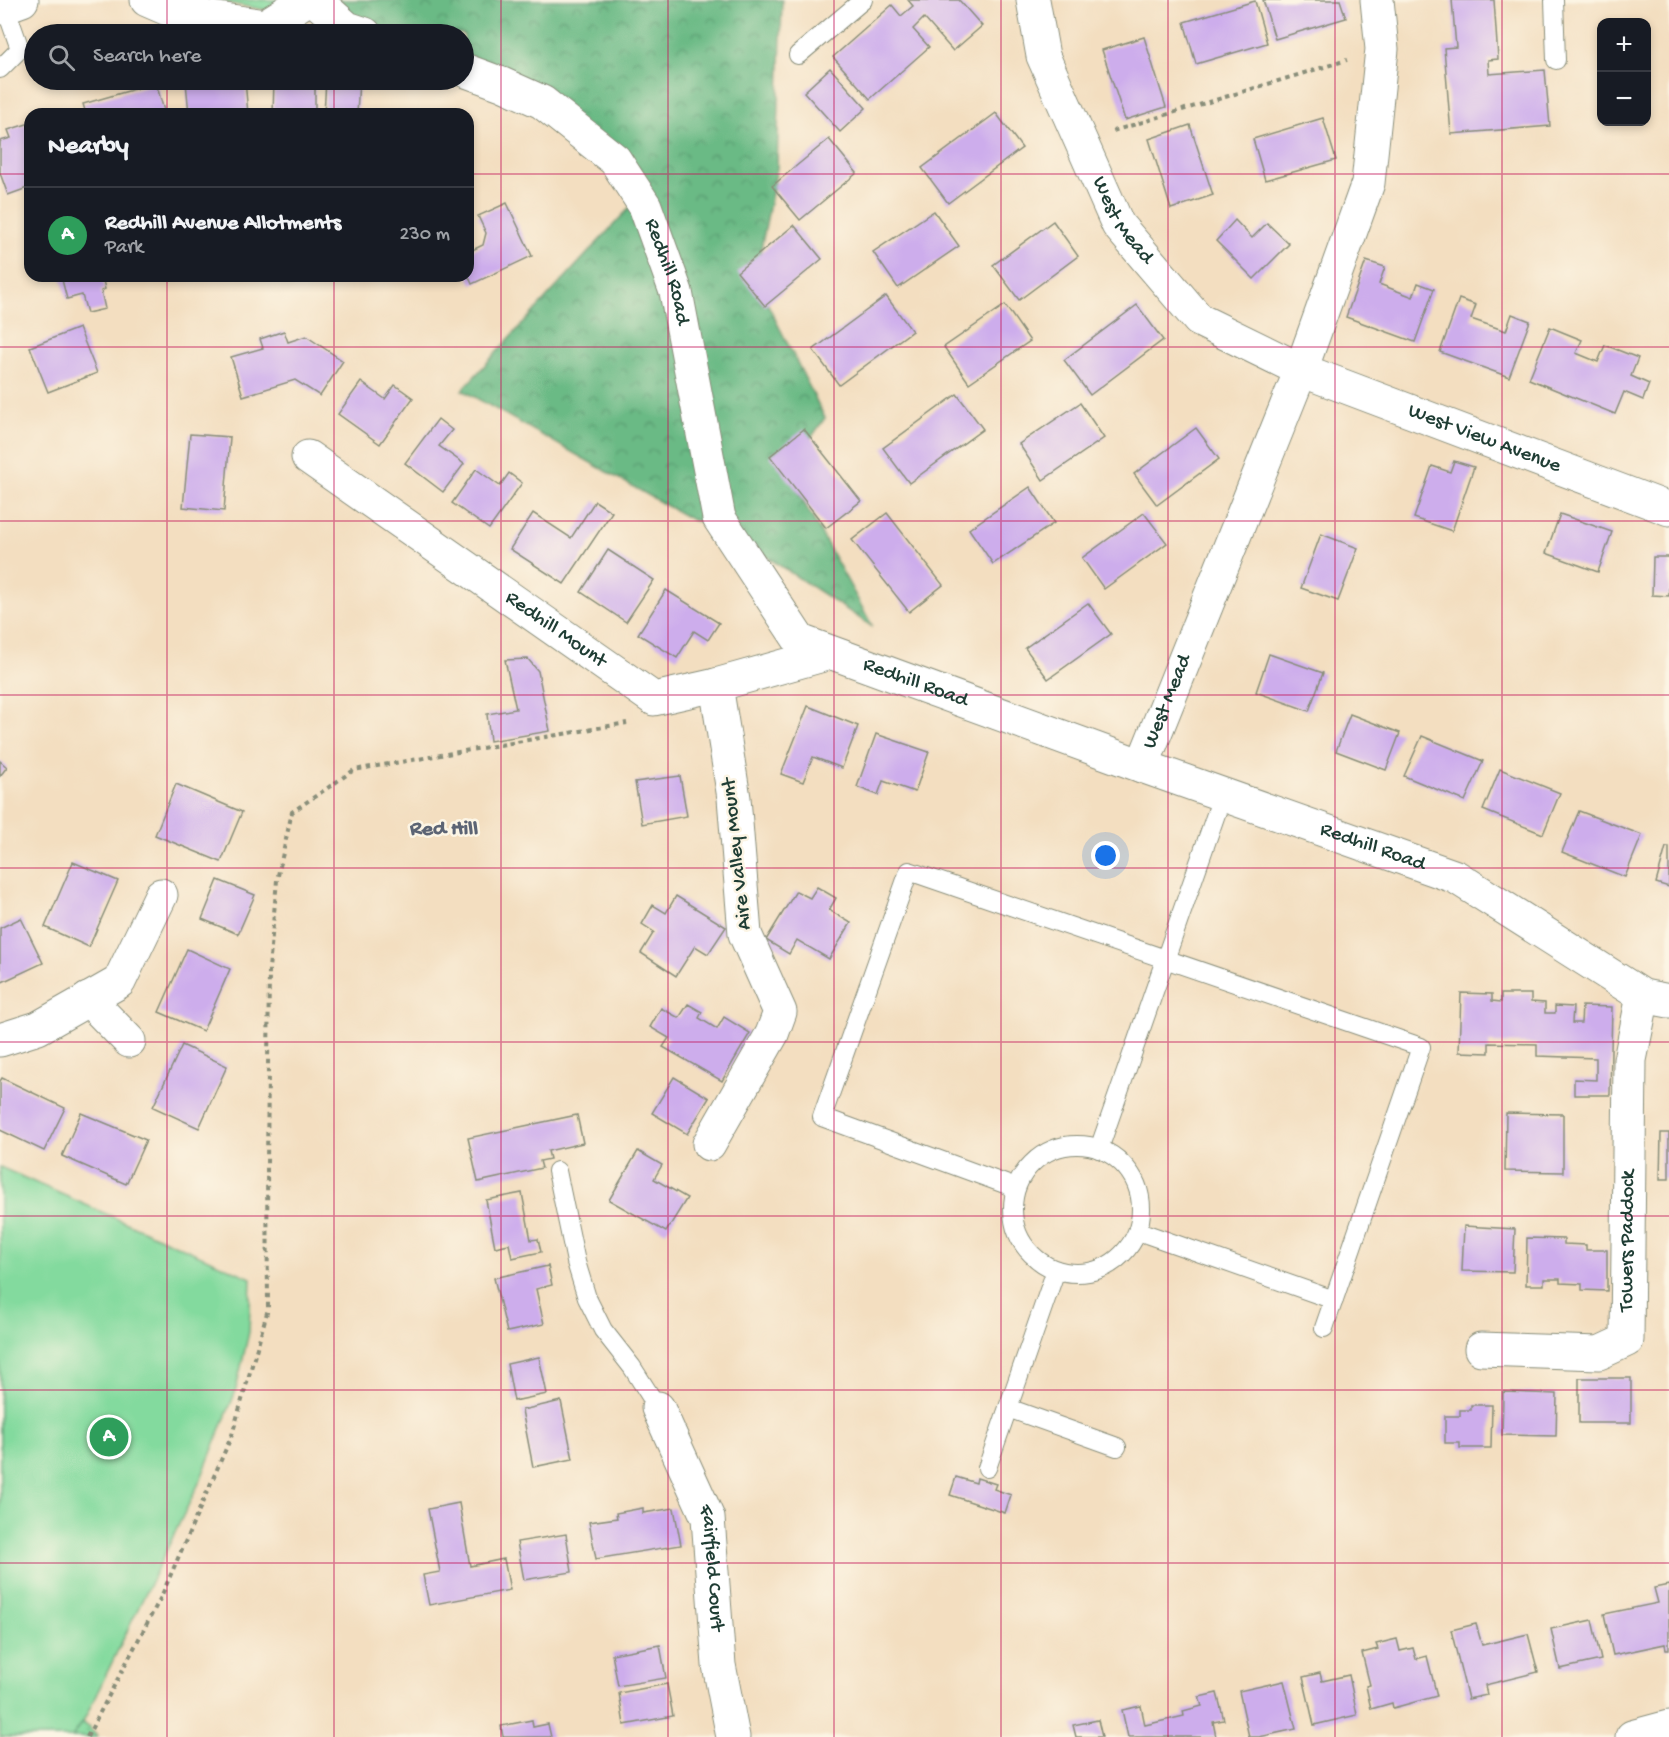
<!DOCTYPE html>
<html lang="en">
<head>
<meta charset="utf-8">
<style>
	:root { --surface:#171b24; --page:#242831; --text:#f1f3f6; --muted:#9ea1a6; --line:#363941; --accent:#1f6fb2 }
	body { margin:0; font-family:"Gochi Hand",sans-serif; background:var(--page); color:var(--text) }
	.controls { position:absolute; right:18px; top:18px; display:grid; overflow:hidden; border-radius:12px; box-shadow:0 3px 9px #0003 }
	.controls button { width:54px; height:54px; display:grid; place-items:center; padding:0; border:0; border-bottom:2px solid var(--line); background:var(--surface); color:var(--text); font:30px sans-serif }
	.you { position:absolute; left:1106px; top:856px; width:21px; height:21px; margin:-15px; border:4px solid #fff; border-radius:50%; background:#1a73e8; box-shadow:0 0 0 9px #1a73e833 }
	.badge { display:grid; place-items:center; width:39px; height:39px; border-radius:50%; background:var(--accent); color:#fff; font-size:20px; font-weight:700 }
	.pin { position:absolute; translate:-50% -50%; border:3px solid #fff; box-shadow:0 2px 6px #0006 }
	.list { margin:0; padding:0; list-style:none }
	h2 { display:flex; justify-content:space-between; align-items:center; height:78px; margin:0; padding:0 24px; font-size:26px }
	h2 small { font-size:20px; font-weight:400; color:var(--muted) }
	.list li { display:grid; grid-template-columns:39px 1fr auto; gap:18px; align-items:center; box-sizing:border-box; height:96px; padding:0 24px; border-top:2px solid var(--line) }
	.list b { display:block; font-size:22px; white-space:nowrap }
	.list p { margin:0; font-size:20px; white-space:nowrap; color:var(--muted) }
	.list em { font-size:20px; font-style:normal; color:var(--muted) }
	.icon { flex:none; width:33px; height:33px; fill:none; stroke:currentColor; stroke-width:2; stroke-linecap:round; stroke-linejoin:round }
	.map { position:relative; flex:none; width:1669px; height:1737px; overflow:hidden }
	.search { position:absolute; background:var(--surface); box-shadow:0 3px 9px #0003; left:24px; top:24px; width:450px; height:66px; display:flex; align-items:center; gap:15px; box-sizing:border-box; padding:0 21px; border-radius:33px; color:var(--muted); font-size:22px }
	.panel { position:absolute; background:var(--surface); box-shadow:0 3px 9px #0003; left:24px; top:108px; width:450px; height:174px; border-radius:18px }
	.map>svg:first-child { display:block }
	.green { fill:#83da9e; stroke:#518c69; stroke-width:1.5 }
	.forest { fill:url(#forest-crowns); stroke:#447c5c; stroke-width:1.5 }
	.park { fill:url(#park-dots); stroke:#518c69; stroke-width:1.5 }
	.building { fill:#cdadec }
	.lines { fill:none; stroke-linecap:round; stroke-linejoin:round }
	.lane-casing { stroke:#898e7a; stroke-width:20 }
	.street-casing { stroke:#898e7a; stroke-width:35 }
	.secondary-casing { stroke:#898e7a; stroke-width:35 }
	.path { stroke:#898e7a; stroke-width:4; stroke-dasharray:4.5 4.5; stroke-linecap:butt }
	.lane { stroke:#fff; stroke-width:18 }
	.street { stroke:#fff; stroke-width:33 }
	.secondary { stroke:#fff; stroke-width:33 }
	.grid { fill:none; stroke:#c2185b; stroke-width:1.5; stroke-opacity:0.55 }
	.labels { text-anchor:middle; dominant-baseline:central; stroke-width:5; stroke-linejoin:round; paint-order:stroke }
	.street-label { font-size:21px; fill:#1f3d34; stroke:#fcf5e5 }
	.neighbourhood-label { font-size:22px; font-weight:bold; fill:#5c6474; stroke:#fcf5e5 }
</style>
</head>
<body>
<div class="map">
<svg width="1669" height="1737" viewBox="0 0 1669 1737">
	<defs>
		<pattern id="forest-crowns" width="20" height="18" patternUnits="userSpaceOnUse" patternTransform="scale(1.5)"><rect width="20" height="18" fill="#6aba85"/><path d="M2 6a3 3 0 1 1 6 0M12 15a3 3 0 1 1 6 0" fill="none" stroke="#57986e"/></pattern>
		<pattern id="park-dots" width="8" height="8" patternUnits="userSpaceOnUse" patternTransform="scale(1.5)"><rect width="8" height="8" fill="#83da9e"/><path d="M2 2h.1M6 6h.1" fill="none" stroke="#6bb282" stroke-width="1.8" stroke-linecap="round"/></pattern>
	</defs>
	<rect width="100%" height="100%" fill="#fcf5e5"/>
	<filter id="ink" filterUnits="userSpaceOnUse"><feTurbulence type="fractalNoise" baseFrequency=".0167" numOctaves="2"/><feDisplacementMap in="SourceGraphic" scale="12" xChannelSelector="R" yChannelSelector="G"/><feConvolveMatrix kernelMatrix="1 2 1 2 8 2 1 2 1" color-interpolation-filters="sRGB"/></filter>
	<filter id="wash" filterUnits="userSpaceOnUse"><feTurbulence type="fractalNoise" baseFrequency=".008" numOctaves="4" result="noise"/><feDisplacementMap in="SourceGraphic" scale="24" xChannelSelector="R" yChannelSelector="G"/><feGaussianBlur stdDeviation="1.35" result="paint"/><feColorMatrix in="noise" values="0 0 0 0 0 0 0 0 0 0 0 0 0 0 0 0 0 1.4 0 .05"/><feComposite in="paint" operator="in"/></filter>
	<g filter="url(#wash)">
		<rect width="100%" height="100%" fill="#f3dec0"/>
		<!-- green -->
		<g class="green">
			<path d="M211 0H281L266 10Z"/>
			<path d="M0 1167 251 1278 249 1332 235 1393 200 1481 83 1722 72 1737H0Z"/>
		</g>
		<!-- forest -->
		<path class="forest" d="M339 0H782L777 168 755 279 825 418 787 472 873 627 720 526 692 520 462 390 642 194 522 98 464 79V34H366Z"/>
		<!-- park -->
		<path class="park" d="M83 1722 98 1737H72Z"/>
		<g id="blocks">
			<!-- building -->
			<g class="building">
				<path d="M908 0H959L982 26 953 51 924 18 913 29 929 47 870 99 833 57 892 5 901 16 913 6Z"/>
				<path d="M1263 0H1340L1346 18 1275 39Z"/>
				<path d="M1452 0H1494L1498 59 1488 60 1489 74 1545 70 1550 126 1451 134 1444 48 1456 47Z"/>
				<path d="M1255 1 1267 43 1196 64 1184 22Z"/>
				<path d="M1144 37 1166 107 1125 120 1102 50Z"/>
				<path d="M830 68 866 108 840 132 804 92Z"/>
				<path d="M217 80H245L248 114H189L186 82Z"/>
				<path d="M274 80H315V114H273Z"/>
				<path d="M326 80H359L357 114H324Z"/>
				<path d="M156 83 165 114H86L83 104Z"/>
				<path d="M996 113 1022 148 948 203 922 168Z"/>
				<path d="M1323 118 1336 160 1265 180 1253 139Z"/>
				<path d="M30 123V187L8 195 0 173V141L11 138 8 130Z"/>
				<path d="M1190 125 1213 195 1171 209 1149 139Z"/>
				<path d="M829 139 857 173 800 220 772 186Z"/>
				<path d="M507 203 532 256 472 284 468 275V252L483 245 486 233 478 216Z"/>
				<path d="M934 211 959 246 898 288 873 252Z"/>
				<path d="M1235 220 1252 238 1267 223 1289 244 1254 279 1216 241Z"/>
				<path d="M1053 221 1078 256 1019 300 993 265Z"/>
				<path d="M794 225 822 259 765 306 737 272Z"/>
				<path d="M1366 261 1385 267 1379 284 1413 297 1418 283 1434 289 1415 342 1346 317Z"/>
				<path d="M61 276H102L105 289 101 291 105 309 87 313 82 295 67 299Z"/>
				<path d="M886 296 912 331 839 385 813 350Z"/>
				<path d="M1459 299 1476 305 1471 319 1506 331 1512 314 1530 321 1509 377 1440 352Z"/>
				<path d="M1005 305 1030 341 969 383 944 347Z"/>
				<path d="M1137 305 1163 340 1090 395 1064 360Z"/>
				<path d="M1550 327 1582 340 1576 353 1598 362 1605 345 1638 358 1631 376 1649 384 1643 400 1624 392 1615 414 1529 379Z"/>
				<path d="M79 328 97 373 48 392 30 347Z"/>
				<path d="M284 331 288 342 306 336 343 361 320 396 295 380 243 396 231 357 263 348 260 339Z"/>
				<path d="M361 382 385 399 395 385 413 398 380 444 338 414Z"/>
				<path d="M957 394 983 429 909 483 883 448Z"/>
				<path d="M1080 403 1104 438 1043 480 1019 444Z"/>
				<path d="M438 419 452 430 439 446 464 464 443 492 405 463Z"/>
				<path d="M1196 428 1219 459 1157 505 1134 474Z"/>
				<path d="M804 429 861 501 826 528 770 456Z"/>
				<path d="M190 434 230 437 224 511 183 507Z"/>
				<path d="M1454 461 1474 467 1452 531 1414 518 1432 466 1450 472Z"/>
				<path d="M476 469 500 486 509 473 522 483 489 529 452 503Z"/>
				<path d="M1030 487 1054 523 993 564 969 529Z"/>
				<path d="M595 501 612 512 564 584 510 549 533 513 571 538Z"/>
				<path d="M887 513 943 585 909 612 852 540Z"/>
				<path d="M1144 513 1167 543 1104 589 1082 558Z"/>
				<path d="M1560 514 1612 532 1598 572 1546 553Z"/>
				<path d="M1321 534 1358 548 1338 601 1301 588Z"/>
				<path d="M608 550 654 580 626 622 581 592Z"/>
				<path d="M1653 557H1669V596L1652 595Z"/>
				<path d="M666 590 719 623 708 640 694 631 677 658 638 634Z"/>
				<path d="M1088 603 1111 634 1048 679 1025 648Z"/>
				<path d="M1269 654 1323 673 1309 711 1256 692Z"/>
				<path d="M528 659 538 671 550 731 490 741 487 714 516 709 505 660Z"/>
				<path d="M808 706 858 726 842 768 813 757 803 782 781 774Z"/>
				<path d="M1350 714 1400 733 1386 770 1336 751Z"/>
				<path d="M876 734 929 752 915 792 883 781 878 795 857 787Z"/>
				<path d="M1422 736 1483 761 1465 801 1404 776Z"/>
				<path d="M0 761 7 767 0 776Z"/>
				<path d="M1500 769 1560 793 1543 834 1483 810Z"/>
				<path d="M680 776 687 816 642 824 635 782Z"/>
				<path d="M176 784 242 812 221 862 155 835Z"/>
				<path d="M1579 811 1642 835 1625 877 1562 852Z"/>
				<path d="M1666 847H1669V887L1656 883Z"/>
				<path d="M73 862 118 881 89 947 45 927Z"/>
				<path d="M218 880 255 895 238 934 202 919Z"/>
				<path d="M817 887 836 898 829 910 851 923 829 959 797 940 789 954 766 940 796 891 810 898Z"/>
				<path d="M676 896 726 927 708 954 695 946 676 976 641 953 654 932 642 924 653 905 666 913Z"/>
				<path d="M21 918 43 963 0 983V928Z"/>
				<path d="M187 949 230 969 203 1031 159 1012Z"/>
				<path d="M1461 993 1492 994V1001L1501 1002V994H1531V1002L1545 1003V1013H1555V1006L1573 1007 1572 1023H1581L1582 1006 1612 1007 1610 1095H1574V1079L1596 1080V1058L1537 1056V1044L1489 1043V1053L1459 1052Z"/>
				<path d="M688 1004 702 1012 699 1018 717 1029 724 1017 750 1033 722 1081 663 1047 669 1038 650 1027 661 1008 679 1018Z"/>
				<path d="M182 1045 227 1066 199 1128 153 1107Z"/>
				<path d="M674 1077 709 1098 687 1134 652 1113Z"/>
				<path d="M2 1078 65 1108 44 1151 0 1130V1081Z"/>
				<path d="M81 1113 146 1140 126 1184 62 1156Z"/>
				<path d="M1506 1113 1563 1114V1172L1505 1171Z"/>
				<path d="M577 1115 583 1143 548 1151 550 1159 540 1161 542 1168 478 1182 468 1138Z"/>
				<path d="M1661 1133H1669V1179H1660Z"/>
				<path d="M638 1151 662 1165 654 1179 687 1198 666 1232 609 1200Z"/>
				<path d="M522 1193 531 1240 538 1239 541 1252 512 1258 509 1244 495 1247 486 1200Z"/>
				<path d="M1464 1226 1515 1229 1513 1272 1462 1271Z"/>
				<path d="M1527 1238 1564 1239V1244L1586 1245V1250H1607V1291L1582 1290V1284L1560 1283V1279H1544V1285H1526Z"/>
				<path d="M548 1266 552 1285 536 1289 544 1324 507 1332 494 1278Z"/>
				<path d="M539 1357 547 1394 514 1401 507 1364Z"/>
				<rect x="1579" y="1378" width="52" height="45"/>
				<path d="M1503 1392 1557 1394 1556 1436 1502 1435Z"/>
				<path d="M561 1401 573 1459 533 1467 522 1410Z"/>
				<path d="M1471 1405H1492L1491 1448H1460V1443H1445V1416H1460V1410H1471Z"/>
				<path d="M956 1477 976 1483 977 1478 996 1484 994 1489 1011 1495 1005 1513 950 1495Z"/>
				<path d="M459 1503 470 1566 504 1559 510 1590 429 1605 423 1575 440 1572 428 1509Z"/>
				<path d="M643 1508V1513L674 1508 681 1545 596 1559 589 1522 617 1518 616 1513Z"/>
				<path d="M566 1534 572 1572 524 1580 517 1542Z"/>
				<path d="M1669 1585V1649H1666L1665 1644 1613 1655 1604 1614 1658 1603 1654 1588Z"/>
				<path d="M1592 1620 1601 1660 1560 1669 1551 1629Z"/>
				<path d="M1476 1624 1482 1645 1528 1634 1538 1672 1485 1685 1487 1695 1468 1699 1451 1630Z"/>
				<path d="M1397 1639 1400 1651 1413 1648 1416 1659 1427 1656 1437 1696 1393 1708 1392 1703 1371 1709 1366 1686 1370 1685 1362 1653 1378 1649 1376 1644Z"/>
				<path d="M660 1645 666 1678 618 1686 612 1654Z"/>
				<path d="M1320 1673 1322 1681 1349 1675 1357 1715 1314 1725 1303 1677Z"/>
				<path d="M1284 1681 1296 1729 1259 1737H1249L1239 1691Z"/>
				<path d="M667 1684 673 1716 624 1725 619 1693Z"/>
				<path d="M1217 1693 1224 1720 1213 1722 1216 1737H1128L1122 1710 1141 1706 1145 1725 1184 1716 1183 1711 1202 1706 1199 1697Z"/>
				<path d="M532 1720 533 1727 548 1724 551 1737H503L501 1726Z"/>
				<path d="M1098 1720 1102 1737H1076L1073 1725Z"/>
			</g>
		</g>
	</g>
	<g filter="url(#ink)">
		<use href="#blocks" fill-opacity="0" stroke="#898e7a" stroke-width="1.5"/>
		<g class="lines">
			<!-- lane casing -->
			<g class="lane-casing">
				<g id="lane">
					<path d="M1554 0 1556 60"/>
					<path d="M798 55 863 0"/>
					<path d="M0 69 20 49 5 6"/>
					<circle cx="1077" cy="1209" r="64"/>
					<path d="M1099 1149 1223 794"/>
					<path d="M557 1171 576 1262 587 1298 603 1330 632 1367 658 1408"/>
					<path d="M1016 1188 822 1117 909 871 1421 1047 1324 1328"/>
					<path d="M1138 1231 1334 1300"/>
					<path d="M1008 1408 1117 1447"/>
					<path d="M987 1468 1056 1270"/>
				</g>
			</g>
			<!-- street casing -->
			<g class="street-casing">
				<g id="street">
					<path d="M147 0 177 13 265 26 306 0"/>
					<path d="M315 0 347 28 365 34"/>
					<path id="s1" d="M1033 0 1043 56 1118 225 1199 320 1301 370 1669 509"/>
					<path id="s2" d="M464 70 502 84 542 102 615 160 645 206 676 292 719 518 800 641 1142 766 1456 877 1643 996 1669 1001"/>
					<path id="s3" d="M308 457 654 699 716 685 830 653"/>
					<path id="s4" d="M1142 766 1301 370 1368 183 1382 49 1377 0"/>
					<path d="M88 999 129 1041"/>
					<path d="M0 1040 38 1028 119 982 161 895"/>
					<path d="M709 1144 772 1034 780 1012 745 934 734 798 716 685"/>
					<path id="s5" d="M1481 1349 1599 1353 1627 1340 1630 1060 1643 996"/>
					<path id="s6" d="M658 1408 708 1518 719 1665 733 1737"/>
					<path d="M1632 1737 1669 1727"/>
				</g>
			</g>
			<!-- secondary casing -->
			<g class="secondary-casing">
				<path id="secondary" d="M0 8 22 0"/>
			</g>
			<!-- path -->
			<g class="path">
				<path d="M1113 131 1347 60"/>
				<path d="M87 1737 161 1597 232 1435 268 1309 267 1166 269 969 277 880 292 812 354 770 627 723"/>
			</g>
			<!-- lane -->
			<use href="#lane" class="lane"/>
			<!-- street -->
			<use href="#street" class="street"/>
			<!-- secondary -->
			<use href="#secondary" class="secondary"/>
		</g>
	</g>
	<!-- grid -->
	<path class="grid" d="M167 0V34M334 0V34M501 0V1737M668 0V1737M834 0V1737M1001 0V1737M1168 0V1737M1335 0V1737M1502 0V1737M167 80V114M334 80V114M0 174H30M468 174H1669M167 276V1737M334 276V1737M0 347H1669M0 521H1669M0 695H1669M0 868H1669M0 1042H1669M0 1216H1669M0 1390H1669M0 1563H1669"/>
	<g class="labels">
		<!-- street labels -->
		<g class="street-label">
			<text stroke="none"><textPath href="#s1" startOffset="240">West Mead</textPath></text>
			<text stroke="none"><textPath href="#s2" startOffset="302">Redhill Road</textPath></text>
			<text stroke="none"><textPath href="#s1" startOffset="676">West View Avenue</textPath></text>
			<text stroke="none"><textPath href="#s3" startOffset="302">Redhill Mount</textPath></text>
			<text stroke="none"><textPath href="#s2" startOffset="824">Redhill Road</textPath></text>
			<text stroke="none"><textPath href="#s4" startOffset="69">West Mead</textPath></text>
			<text stroke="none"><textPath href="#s2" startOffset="1310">Redhill Road</textPath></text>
			<text transform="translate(738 854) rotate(-96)">Aire Valley Mount</text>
			<text stroke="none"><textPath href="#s5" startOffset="248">Towers Paddock</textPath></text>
			<text stroke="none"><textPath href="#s6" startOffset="171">Fairfield Court</textPath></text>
		</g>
		<!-- neighbourhood labels -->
		<g class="neighbourhood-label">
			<text x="444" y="830">Red Hill</text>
		</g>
	</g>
</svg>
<div class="controls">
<button>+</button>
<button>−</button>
</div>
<div class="you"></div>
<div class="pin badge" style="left:109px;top:1437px;background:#2e9e5b">A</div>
<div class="search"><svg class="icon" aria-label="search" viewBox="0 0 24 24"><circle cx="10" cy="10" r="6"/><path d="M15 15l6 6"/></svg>Search here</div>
<section class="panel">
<h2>Nearby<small></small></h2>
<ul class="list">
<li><span class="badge" style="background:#2e9e5b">A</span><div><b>Redhill Avenue Allotments</b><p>Park</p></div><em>230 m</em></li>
</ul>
</section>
</div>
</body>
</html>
